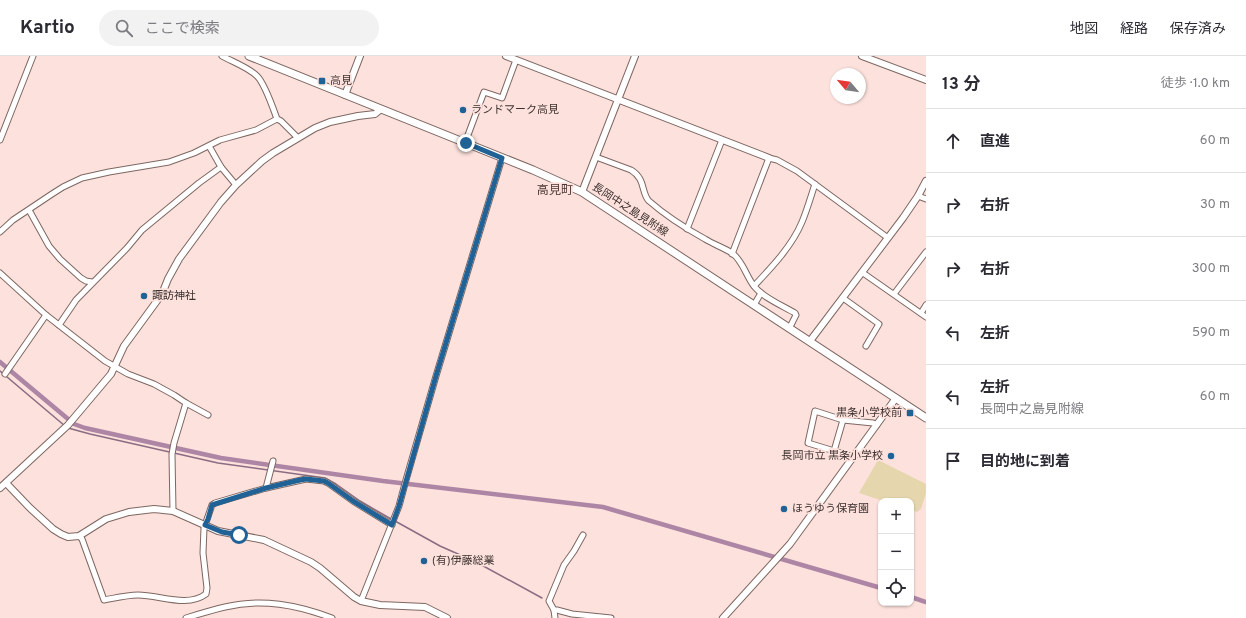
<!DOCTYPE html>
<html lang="ja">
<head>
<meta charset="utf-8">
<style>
	:root { --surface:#fff; --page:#f2f2f3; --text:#2b2b33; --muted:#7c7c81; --line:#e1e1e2 }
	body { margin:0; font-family:Overpass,"Noto Sans JP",sans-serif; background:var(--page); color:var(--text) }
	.controls { position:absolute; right:12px; bottom:12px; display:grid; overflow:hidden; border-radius:8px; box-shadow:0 1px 3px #0004 }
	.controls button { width:36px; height:36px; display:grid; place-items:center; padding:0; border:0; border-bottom:1px solid var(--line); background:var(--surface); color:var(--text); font:20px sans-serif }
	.compass { position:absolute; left:830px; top:12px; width:36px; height:36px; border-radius:50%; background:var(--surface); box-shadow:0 1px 3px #0004; rotate:299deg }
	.stop { position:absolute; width:12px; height:12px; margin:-9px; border:3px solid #206196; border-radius:50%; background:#fff }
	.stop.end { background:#206196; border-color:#fff; box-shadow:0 1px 4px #0008 }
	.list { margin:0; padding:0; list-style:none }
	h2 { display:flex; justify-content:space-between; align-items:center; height:52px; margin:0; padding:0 16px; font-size:17px }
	h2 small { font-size:13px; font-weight:400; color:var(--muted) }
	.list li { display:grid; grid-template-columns:26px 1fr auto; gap:12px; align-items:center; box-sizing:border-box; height:64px; padding:0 16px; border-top:1px solid var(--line) }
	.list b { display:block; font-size:15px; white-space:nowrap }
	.list p { margin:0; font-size:13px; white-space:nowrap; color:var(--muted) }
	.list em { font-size:13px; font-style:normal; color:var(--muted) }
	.icon { flex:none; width:22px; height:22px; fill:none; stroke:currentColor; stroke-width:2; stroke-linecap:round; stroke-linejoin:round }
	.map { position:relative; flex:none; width:926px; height:562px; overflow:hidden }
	header { display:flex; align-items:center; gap:24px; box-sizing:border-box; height:56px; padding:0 20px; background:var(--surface); border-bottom:1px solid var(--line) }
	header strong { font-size:19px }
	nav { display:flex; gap:22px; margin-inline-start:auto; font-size:14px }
	.search { width:280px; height:36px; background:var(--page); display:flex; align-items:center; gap:10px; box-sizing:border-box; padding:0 14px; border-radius:22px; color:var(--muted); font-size:15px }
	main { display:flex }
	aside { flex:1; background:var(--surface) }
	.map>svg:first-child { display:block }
	.green { fill:#e6d6ae }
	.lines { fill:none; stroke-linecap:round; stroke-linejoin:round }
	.stream { stroke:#8b6c82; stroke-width:1.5 }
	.canal { stroke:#ad85a5; stroke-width:4.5 }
	.minor-casing { stroke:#7e6762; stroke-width:7 }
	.tertiary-casing { stroke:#7e6762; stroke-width:8 }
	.secondary-casing { stroke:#7e6762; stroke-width:9 }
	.minor { stroke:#fff; stroke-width:5 }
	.tertiary { stroke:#fff; stroke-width:6 }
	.secondary { stroke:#fff; stroke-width:7 }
	.route { stroke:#206196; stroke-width:5 }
	.poi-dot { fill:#206196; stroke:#fde1dc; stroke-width:1.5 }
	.labels { text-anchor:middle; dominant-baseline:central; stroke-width:3.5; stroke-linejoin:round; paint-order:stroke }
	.poi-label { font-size:11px; fill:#3d3230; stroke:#fde1dc; text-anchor:start }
	.street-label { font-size:11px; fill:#3d3230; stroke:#fde1dc }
	.neighbourhood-label { font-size:12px; fill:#4b3632; stroke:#fde1dc }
</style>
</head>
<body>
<header>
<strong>Kartio</strong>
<div class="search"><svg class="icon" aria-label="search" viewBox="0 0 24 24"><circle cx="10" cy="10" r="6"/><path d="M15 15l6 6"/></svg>ここで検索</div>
<nav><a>地図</a><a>経路</a><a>保存済み</a></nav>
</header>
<main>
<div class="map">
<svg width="926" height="562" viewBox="0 0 926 562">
	<rect width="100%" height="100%" fill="#fde1dc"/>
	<!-- green -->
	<path class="green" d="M878 404 926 428V437L921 453 917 456 911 454V445H883L859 437Z"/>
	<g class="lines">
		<!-- stream -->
		<g class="stream">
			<path d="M0 315 65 370"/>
			<path d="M68 372 90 378 218 407 325 422 336 428 360 445 391 463"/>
			<path d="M395 465 440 490 476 506 542 542"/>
		</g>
		<!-- canal -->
		<g class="canal">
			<path d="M0 306 74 368 85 372 221 402 383 425 603 451 881 532"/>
			<path d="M911 541 926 546"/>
		</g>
		<!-- minor casing -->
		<g class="minor-casing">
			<g id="minor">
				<path d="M222 0C233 6 248 11 257 20 265 28 273 52 277 63L281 65 298 82"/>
				<path d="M0 84 33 0"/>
				<path d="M465 87 484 36 502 42 516 4"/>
				<path d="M209 90 221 111 236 129"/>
				<path d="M596 101 631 114C646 123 641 137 649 145 666 160 685 172 705 183 713 188 724 192 732 197 743 205 746 220 754 230 762 241 783 250 795 257L796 259 790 271"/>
				<path d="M918 140 926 143"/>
				<path d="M29 154 49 190 60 203 81 222 86 225 92 226"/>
				<path d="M687 173 722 84"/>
				<path d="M0 176 13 164 52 138 63 131 82 122 109 116 169 106 194 97 220 84 256 74 277 63"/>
				<path d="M732 198 769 102 777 104 797 115 888 182"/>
				<path d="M0 217 46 259 105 305 128 318 154 328 174 339 186 347 174 387 172 398 173 455"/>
				<path d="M863 217 926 261"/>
				<path d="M754 230C772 211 792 190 802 166 807 154 811 140 815 128"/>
				<path d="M894 238 926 196"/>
				<path d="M843 242 879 268 866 290"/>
				<path d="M754 249 761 237"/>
				<path d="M921 257 926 249"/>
				<path d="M59 269 76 244 127 192 142 174 199 127 221 111"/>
				<path d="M5 318 46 259"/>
				<path d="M186 347 208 359"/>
				<path d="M834 395 843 364"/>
				<path d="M854 401 808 387 815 355 843 364 873 367 877 369"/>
				<path d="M266 432 273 405"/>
				<path d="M79 480 82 483 104 544C115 542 127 539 138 539 160 539 187 552 206 538L207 532 203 497 204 472 212 449 215 447 266 432 306 423 324 425 328 427 353 445 392 469"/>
				<path d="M361 545 399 450 406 424 436 320 502 102"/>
				<path d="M554 554H557L572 558 611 562"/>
				<path d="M186 562C199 558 212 554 225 551 262 542 297 549 332 562"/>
				<path d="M555 562 554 554 549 545 564 509 574 495 583 479"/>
			</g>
		</g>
		<!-- tertiary casing -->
		<g class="tertiary-casing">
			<g id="tertiary">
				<path d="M506 0 769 102"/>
				<path d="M862 0 926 24"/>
				<path d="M345 39 360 0"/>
				<path d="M582 136 635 0"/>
				<path d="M810 285 903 162 918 140 926 125"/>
				<path d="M6 427 30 452 53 473 61 478 68 481 79 480 106 463 129 456 154 453 173 455 218 475 264 484 311 506 320 512 354 541 361 545 380 549 425 551 447 562"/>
				<path d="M0 432 68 369 111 318 124 290 162 238 168 223 179 203 221 146 236 129 262 105 273 97 315 72 330 66 358 60 375 58 381 53"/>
				<path d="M723 562 790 488 896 342"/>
			</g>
		</g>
		<!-- secondary casing -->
		<g class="secondary-casing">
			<path id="secondary" d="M249 0 533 114 582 136 926 362"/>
		</g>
		<!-- minor -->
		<use href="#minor" class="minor"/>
		<!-- tertiary -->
		<use href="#tertiary" class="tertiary"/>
		<!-- secondary -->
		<use href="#secondary" class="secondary"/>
	</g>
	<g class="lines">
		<!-- route -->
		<path class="route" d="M239 479 222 476 205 469 208 463 212 449 266 432 300 424 306 423 324 425 328 427 353 445 392 469 399 450 436 320 502 102 466 87"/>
	</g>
	<!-- markers -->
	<g class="poi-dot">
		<rect x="318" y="21" width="8" height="8" rx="2"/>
		<circle cx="463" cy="54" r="4"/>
		<circle cx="144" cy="240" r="4"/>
		<rect x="906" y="353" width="8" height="8" rx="2"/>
		<circle cx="891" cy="400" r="4"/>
		<circle cx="784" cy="453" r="4"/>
		<circle cx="424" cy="505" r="4"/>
	</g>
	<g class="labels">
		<!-- poi labels -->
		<g class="poi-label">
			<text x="330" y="25">高見</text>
			<text x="471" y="54">ランドマーク高見</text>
			<text x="152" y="240">諏訪神社</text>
			<text x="902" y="357" text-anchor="end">黒条小学校前</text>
			<text x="883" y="400" text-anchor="end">長岡市立 黒条小学校</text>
			<text x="792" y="453">ほうゆう保育園</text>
			<text x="432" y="505">(有)伊藤総業</text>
		</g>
		<!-- street labels -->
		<g class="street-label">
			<text transform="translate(630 154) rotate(33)">長岡中之島見附線</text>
		</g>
		<!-- neighbourhood labels -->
		<g class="neighbourhood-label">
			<text x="555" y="135">高見町</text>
		</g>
	</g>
</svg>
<div class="controls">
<button>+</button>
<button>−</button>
<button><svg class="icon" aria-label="locate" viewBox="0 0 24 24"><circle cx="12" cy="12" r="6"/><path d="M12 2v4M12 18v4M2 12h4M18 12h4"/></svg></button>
</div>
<svg class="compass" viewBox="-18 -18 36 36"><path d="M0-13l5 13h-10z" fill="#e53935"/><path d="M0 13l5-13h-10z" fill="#7c7c81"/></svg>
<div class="stop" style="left:239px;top:479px"></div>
<div class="stop end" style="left:466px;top:87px"></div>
</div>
<aside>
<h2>13 分<small>徒歩 · 1.0 km</small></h2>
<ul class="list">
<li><svg class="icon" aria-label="ahead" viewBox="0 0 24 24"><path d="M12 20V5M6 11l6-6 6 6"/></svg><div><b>直進</b></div><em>60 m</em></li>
<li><svg class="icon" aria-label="right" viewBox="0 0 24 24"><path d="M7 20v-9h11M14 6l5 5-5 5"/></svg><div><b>右折</b></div><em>30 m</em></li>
<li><svg class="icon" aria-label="right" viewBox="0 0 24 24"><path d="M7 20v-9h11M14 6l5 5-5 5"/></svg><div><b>右折</b></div><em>300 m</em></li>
<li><svg class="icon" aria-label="left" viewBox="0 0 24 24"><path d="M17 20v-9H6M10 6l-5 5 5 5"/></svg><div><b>左折</b></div><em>590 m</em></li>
<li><svg class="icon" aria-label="left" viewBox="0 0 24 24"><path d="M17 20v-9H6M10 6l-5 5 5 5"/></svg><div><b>左折</b><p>長岡中之島見附線</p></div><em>60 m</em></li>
<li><svg class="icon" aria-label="arrive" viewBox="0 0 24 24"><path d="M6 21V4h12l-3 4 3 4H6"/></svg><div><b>目的地に到着</b></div></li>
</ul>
</aside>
</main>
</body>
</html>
